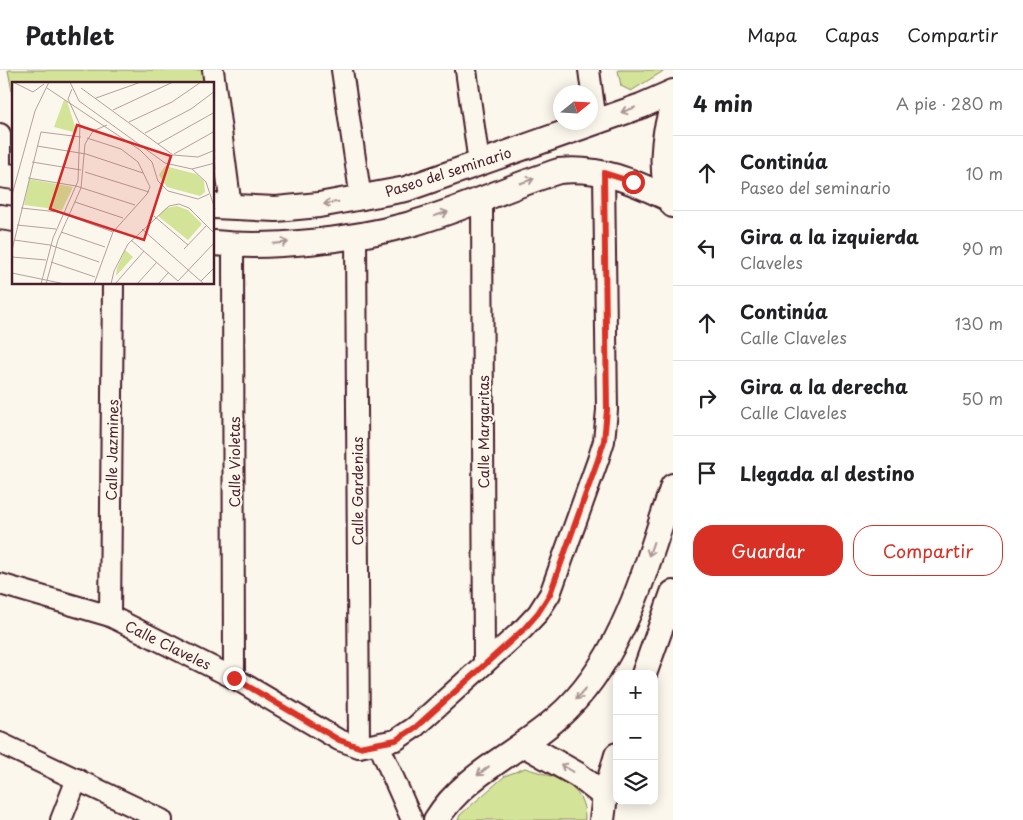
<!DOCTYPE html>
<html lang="es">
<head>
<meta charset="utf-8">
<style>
	:root { --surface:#fff; --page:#f6f6f6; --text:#202124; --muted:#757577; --line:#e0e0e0; --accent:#d93025 }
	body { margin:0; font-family:"Playpen Sans",sans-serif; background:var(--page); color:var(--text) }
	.controls { position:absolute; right:15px; bottom:15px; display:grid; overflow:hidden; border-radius:10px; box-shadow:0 2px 12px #0003 }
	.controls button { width:45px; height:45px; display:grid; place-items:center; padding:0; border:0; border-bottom:1px solid var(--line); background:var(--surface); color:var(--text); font:25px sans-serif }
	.compass { position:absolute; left:553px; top:15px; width:45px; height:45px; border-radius:50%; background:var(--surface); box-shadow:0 2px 12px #0003; rotate:72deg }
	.stop { position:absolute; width:15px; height:15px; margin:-11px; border:4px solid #d93025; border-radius:50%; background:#fff }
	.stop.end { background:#d93025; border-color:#fff; box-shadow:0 1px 5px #0008 }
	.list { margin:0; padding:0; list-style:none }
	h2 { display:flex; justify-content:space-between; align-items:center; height:65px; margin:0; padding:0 20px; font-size:21px }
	h2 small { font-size:16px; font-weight:400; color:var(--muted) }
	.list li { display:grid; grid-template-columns:32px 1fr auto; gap:15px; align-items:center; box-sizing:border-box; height:75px; padding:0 20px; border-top:1px solid var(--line) }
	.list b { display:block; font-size:19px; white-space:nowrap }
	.list p { margin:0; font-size:16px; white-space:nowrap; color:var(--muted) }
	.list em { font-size:16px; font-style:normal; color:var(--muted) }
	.actions { display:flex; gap:10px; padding:15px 20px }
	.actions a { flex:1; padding:11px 0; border:1px solid var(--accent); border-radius:20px; text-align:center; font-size:18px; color:var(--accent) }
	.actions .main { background:var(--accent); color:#fff }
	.icon { flex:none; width:28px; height:28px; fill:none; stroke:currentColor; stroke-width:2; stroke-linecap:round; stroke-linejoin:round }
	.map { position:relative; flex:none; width:673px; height:750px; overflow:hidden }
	header { display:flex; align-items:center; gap:30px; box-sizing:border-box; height:70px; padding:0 25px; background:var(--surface); border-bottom:1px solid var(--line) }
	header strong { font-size:24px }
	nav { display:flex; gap:28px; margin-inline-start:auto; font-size:18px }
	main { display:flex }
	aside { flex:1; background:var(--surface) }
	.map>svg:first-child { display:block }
	.green { fill:#d3e498; stroke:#8e8262 }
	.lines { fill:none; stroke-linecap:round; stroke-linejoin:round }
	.minor-casing { stroke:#4a1f2b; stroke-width:24 }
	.tertiary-casing { stroke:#4a1f2b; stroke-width:28 }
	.minor { stroke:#fbf7ec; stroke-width:20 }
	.tertiary { stroke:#fbf7ec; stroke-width:24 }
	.oneway { stroke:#ab9695 }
	.route { stroke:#d93025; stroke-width:6 }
	.labels { text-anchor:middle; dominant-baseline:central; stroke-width:4.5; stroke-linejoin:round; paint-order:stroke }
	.street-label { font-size:14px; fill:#4a1f2b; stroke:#fbf7ec }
	.inset-road { fill:none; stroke:#b4a19f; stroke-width:1 }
	.view { fill:#d62828; fill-opacity:0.15; stroke:#d62828; stroke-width:2.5 }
	.inset-edge { fill:none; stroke:#4a1f2b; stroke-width:2.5 }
</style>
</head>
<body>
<header>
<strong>Pathlet</strong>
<nav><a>Mapa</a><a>Capas</a><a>Compartir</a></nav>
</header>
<main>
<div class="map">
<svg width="673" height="750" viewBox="0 0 673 750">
	<rect width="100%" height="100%" fill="#fbf7ec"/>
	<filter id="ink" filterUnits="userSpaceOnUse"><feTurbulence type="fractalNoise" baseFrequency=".02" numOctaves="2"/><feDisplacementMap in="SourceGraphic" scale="10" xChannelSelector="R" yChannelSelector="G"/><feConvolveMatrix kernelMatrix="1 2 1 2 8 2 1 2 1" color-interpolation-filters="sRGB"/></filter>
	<g filter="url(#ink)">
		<!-- green -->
		<g class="green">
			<path d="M8 0H202L204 14H14V32Z"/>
			<path d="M618 0H665L631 21 621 16Z"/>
			<path d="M525 698C554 707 586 713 585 750H458L460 745 505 706Z"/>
		</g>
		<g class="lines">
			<!-- minor casing -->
			<g class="minor-casing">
				<g id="minor">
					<path d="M213 0 231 137"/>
					<path d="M342 0 361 129"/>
					<path d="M466 0 479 93"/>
					<path d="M589 0 596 52"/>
					<path d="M0 64V95"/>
					<path d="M482 129 484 594"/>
					<path d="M356 166 359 677"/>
					<path d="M233 175 234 608"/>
					<path d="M0 514 110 546 234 608 339 670 359 677 396 670 415 657 523 559 538 543 550 524 598 390 604 371 607 340 604 103"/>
					<path d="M110 546 113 214"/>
					<path d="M0 673 162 750"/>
					<path d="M379 675 412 750"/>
					<path d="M61 750 77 709"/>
				</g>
			</g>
			<!-- tertiary casing -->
			<g class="tertiary-casing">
				<g id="tertiary">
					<path d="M673 36C663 64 658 107 673 135"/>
					<path d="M0 105 14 107"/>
					<path d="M214 136 276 139 319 135 406 119 641 36 673 22"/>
					<path d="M0 147 14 149"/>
					<path d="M214 173C272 179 351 170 407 155 459 141 508 117 559 101 601 97 632 111 670 129"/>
					<path d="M644 604 673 523"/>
					<path d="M525 675 578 705 605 726"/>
					<path d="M436 750C464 704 518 683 557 648 623 591 646 496 673 416"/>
					<path d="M602 750 605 726 617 685"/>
				</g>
			</g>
			<!-- minor -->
			<use href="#minor" class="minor"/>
			<!-- tertiary -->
			<use href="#tertiary" class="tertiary"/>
		</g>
		<!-- one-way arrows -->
		<defs><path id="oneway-shaft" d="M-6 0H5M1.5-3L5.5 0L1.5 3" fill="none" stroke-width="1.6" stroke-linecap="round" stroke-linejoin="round" transform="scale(1.25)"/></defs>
		<g class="oneway">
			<use href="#oneway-shaft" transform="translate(628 40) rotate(161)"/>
			<use href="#oneway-shaft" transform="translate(527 111) rotate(-19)"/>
			<use href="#oneway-shaft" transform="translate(331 133) rotate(171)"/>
			<use href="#oneway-shaft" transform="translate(441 144) rotate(-18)"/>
			<use href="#oneway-shaft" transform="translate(281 173) rotate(-5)"/>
			<use href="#oneway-shaft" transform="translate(651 479) rotate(109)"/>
			<use href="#oneway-shaft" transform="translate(581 624) rotate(131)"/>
			<use href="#oneway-shaft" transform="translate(567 698) rotate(-149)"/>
			<use href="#oneway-shaft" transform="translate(483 701) rotate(142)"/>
		</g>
	</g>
	<g class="lines" filter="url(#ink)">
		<!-- route -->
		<path class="route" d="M234 608 339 670 359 677 396 670 416 657 524 559 538 543 550 524 598 390 604 371 607 340 604 103 633 112"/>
	</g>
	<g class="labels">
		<!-- street labels -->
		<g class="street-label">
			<text transform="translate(448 102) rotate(-18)">Paseo del seminario</text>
			<text transform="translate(483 362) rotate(-90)">Calle Margaritas</text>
			<text transform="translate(112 380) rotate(-89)">Calle Jazmines</text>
			<text transform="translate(234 392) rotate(-90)">Calle Violetas</text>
			<text transform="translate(357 421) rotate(-90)">Calle Gardenias</text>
			<text transform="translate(168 575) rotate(26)">Calle Claveles</text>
		</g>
	</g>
	<!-- overview -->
	<g transform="translate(12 12)">
		<rect width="202" height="202" fill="#fbf7ec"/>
		<path d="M52 18 55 19 65 51 42 45ZM153 84 184 92 192 99 193 110 188 114 155 105 147 93ZM17 97 61 105 50 128 12 123ZM165 124 176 128 190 142 176 158 146 134 154 126ZM113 168 121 175 104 194 105 186Z" fill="#d3e498"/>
		<path class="inset-road" d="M1 0 21 10 32 2M58 0 67 19 153 81 180 87 203 81M35 6 128 68 140 80 146 99 156 109 186 117 197 112M69 6 161 73 186 75 203 68M60 7 56 17 68 43 81 49 95 43M84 16 129 0M101 28 161 0M117 40 160 20 189 0M133 51 179 27 203 9M75 56 109 67 126 80 138 105 135 112 101 150 82 202M146 62 203 30M25 64 74 72 131 91M162 72 203 49M20 80 69 88M180 87 194 100 203 127M73 90 137 110M16 96 64 104 123 123M0 113 23 29 37 0M63 120 111 136M9 126 46 130 101 150M142 134 176 163M5 143 44 147M130 147 192 202M49 150 93 165M2 158 38 163 87 180M119 158 166 199 203 160M172 167 195 143M0 168 29 50 69 55M0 175 34 178M39 180 83 195M0 191 53 202M189 199 203 185M29 202 41 156 66 99 68 43M34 202 46 158 69 106 73 62 81 49M99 202 102 189 116 162 157 124 167 122 177 126 203 152M103 202 132 169M125 202 145 180M146 202 157 190"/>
		<path class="view" d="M65 43 159 74 132 158 38 127Z"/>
		<rect width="202" height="202" class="inset-edge"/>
	</g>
</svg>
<div class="controls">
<button>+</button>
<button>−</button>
<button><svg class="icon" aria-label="layers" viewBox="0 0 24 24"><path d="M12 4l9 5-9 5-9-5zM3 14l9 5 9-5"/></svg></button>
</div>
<svg class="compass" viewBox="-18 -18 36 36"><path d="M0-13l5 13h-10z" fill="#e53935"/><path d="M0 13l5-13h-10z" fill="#757577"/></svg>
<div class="stop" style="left:633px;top:112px"></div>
<div class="stop end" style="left:234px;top:608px"></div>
</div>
<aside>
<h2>4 min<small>A pie · 280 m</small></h2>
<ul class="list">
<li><svg class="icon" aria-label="ahead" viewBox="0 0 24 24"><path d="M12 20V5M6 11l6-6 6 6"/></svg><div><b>Continúa</b><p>Paseo del seminario</p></div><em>10 m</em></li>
<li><svg class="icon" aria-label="left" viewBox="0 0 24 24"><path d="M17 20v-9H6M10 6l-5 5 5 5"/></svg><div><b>Gira a la izquierda</b><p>Claveles</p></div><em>90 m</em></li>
<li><svg class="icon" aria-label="ahead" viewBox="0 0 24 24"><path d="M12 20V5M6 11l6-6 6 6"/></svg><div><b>Continúa</b><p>Calle Claveles</p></div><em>130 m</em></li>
<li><svg class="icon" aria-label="right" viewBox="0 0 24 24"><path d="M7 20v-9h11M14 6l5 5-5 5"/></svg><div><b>Gira a la derecha</b><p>Calle Claveles</p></div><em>50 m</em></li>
<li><svg class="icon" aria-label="arrive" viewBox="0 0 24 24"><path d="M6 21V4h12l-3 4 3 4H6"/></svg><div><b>Llegada al destino</b></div></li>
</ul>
<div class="actions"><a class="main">Guardar</a><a>Compartir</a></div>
</aside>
</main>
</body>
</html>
